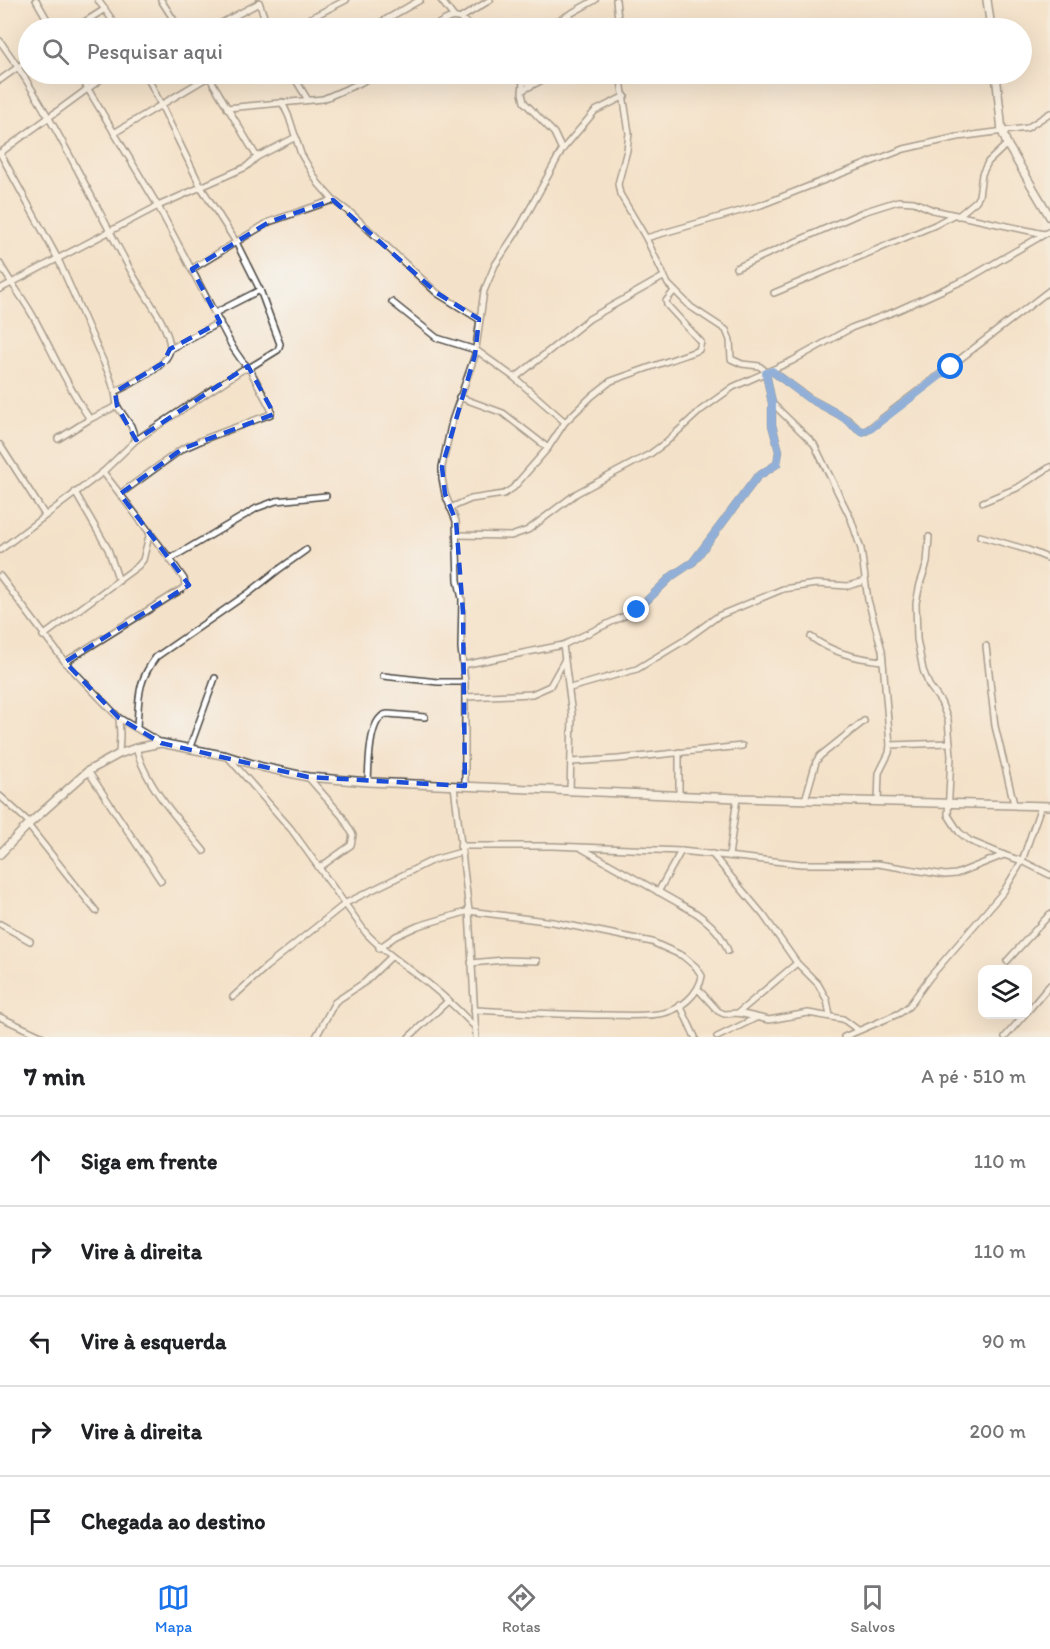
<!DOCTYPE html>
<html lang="pt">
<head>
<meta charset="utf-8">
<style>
	:root { --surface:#fff; --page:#f6f6f6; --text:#202124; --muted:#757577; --line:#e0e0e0; --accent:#1a73e8 }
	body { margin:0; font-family:Itim,sans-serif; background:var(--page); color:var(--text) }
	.controls { position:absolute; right:18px; bottom:18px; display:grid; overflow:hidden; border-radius:12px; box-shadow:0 6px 24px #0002 }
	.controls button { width:54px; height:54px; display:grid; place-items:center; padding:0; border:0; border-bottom:2px solid var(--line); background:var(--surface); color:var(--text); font:30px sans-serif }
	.stop { position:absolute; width:18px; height:18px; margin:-14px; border:4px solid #1a73e8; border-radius:50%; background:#fff }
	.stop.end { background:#1a73e8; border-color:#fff; box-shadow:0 2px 6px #0008 }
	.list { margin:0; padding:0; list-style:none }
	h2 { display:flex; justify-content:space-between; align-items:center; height:78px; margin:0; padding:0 24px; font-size:26px }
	h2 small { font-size:20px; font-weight:400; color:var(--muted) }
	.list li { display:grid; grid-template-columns:39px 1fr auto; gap:18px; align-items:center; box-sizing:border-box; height:90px; padding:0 24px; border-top:2px solid var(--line) }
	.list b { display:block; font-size:22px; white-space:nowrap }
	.list em { font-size:20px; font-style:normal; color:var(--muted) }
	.icon { flex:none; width:33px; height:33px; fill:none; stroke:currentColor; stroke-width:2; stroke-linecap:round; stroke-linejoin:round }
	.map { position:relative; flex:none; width:1050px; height:1037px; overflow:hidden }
	.search { position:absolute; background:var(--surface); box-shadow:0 6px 24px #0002; left:18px; right:18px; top:18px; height:66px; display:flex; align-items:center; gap:15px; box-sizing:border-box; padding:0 21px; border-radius:33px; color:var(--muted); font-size:22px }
	.sheet { height:528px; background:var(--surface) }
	nav { display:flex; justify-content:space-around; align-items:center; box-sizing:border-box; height:84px; border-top:2px solid var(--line); background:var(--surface); font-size:16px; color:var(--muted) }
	nav a { display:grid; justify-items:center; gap:3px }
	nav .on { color:var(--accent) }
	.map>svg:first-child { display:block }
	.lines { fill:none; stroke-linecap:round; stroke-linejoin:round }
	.minor-casing { stroke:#494643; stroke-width:8 }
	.tertiary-casing { stroke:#494643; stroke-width:10 }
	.minor { stroke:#fff; stroke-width:5 }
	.tertiary { stroke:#fff; stroke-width:7 }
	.route { stroke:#1a73e8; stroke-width:8 }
	.marked { fill:none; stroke:#1d4ed8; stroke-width:4.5; stroke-dasharray:12 8; stroke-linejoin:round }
</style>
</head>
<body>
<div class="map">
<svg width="1050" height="1037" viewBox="0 0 1050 1037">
	<rect width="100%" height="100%" fill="#f6f6f2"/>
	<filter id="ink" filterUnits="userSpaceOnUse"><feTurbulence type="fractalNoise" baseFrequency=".0167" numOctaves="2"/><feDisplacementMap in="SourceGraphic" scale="12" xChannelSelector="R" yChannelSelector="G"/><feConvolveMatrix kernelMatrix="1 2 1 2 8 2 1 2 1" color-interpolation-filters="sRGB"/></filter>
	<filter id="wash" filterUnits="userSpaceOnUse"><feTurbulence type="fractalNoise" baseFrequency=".008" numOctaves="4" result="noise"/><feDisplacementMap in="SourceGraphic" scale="24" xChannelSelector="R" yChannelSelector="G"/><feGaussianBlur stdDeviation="1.35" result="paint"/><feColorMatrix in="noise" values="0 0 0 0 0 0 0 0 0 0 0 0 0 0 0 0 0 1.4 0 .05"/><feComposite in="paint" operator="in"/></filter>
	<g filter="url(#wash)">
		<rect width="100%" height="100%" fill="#f4e1c9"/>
	</g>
	<g filter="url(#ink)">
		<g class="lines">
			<!-- minor casing -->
			<g class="minor-casing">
				<g id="minor">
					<path d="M36 0 52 28"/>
					<path d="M98 0 118 28"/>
					<path d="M161 0 179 28"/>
					<path d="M441 0 454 17"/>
					<path d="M616 0 619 28"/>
					<path d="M259 2 268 28"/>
					<path d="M461 18 490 0"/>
					<path d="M75 28 105 9"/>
					<path d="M212 28 259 3"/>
					<path d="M291 28 346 0"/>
					<path d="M371 28 420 0"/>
					<path d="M432 28C450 16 456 12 473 28"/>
					<path d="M545 28 595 0"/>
					<path d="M0 41C51 112 89 194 131 271 141 291 170 326 170 348 170 366 130 384 115 392"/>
					<path d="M292 74 308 100"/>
					<path d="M515 74 523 82 533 83"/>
					<path d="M620 74 629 133 627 150 618 184 620 194 646 238 668 284 691 307 726 330 730 340 731 359 742 364 759 366 763 369 766 373 772 403 814 444 851 519 861 549 868 600 882 650 890 745 889 753 879 773 878 802"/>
					<path d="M208 75 257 157"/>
					<path d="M0 80 28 60"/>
					<path d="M523 82 522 93 524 102 554 133 562 150"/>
					<path d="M523 90 554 74"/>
					<path d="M282 102 289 117 301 154 318 183 333 200 352 214 437 293 479 319"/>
					<path d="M227 108 323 99 360 83 375 74"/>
					<path d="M114 133 213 74"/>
					<path d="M0 153 58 259 108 372 115 392 117 406 131 426 136 440"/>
					<path d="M0 153 108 74"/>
					<path d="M958 216 976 201 979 196 982 174 988 162 1007 144"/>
					<path d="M646 238 761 205 904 149 958 137 1027 128 1050 113"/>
					<path d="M0 264C10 282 23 298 33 316 52 350 67 387 90 419"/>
					<path d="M736 268 863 212 898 201 914 202 933 210 1044 234"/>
					<path d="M192 269 269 222 333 200"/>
					<path d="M0 289 158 206 246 167 257 157 296 137"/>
					<path d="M774 293 935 225 953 215"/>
					<path d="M392 302 437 338 476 350 515 378 565 422"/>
					<path d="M215 313 260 290"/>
					<path d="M170 349 220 322"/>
					<path d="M772 371 809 398 847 419 860 431H866L1050 290"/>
					<path d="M515 378 589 319 663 277"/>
					<path d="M459 397 503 413 548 448"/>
					<path d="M58 439 90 419 117 406"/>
					<path d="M0 445 45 515"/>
					<path d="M103 472 170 559 257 508 276 501 326 496"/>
					<path d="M75 492 108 549 119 581"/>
					<path d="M120 494 182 449 207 438 271 414V409L249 368 278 350 280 344 260 290 236 242 201 187 146 74"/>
					<path d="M983 502 1017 488 1050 467"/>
					<path d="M450 508 471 499 504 494 513 488 548 448 565 422 592 396 611 381 699 350 701 342 667 305 666 301 674 291"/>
					<path d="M457 535 511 536 528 530 577 493 650 454 665 443 701 410 733 387 792 361 851 328 896 311 969 278 1050 231"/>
					<path d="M980 536 1028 550 1050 559"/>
					<path d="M929 537 927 563 920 584 916 603 917 639 923 670 929 685 941 702 948 720 951 756 948 815 959 832 970 841 1004 855 1022 861 1050 875"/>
					<path d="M0 550 103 472 136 440 242 370 249 368 242 361 233 348 158 206 79 74"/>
					<path d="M0 576 65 662 119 718 161 743"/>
					<path d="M43 636 138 566 143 560 150 532"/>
					<path d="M811 637C833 653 855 658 882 661"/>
					<path d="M563 645 572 715 570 791"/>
					<path d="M986 646 995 726 1014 804"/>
					<path d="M65 662 182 589 185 586 184 579 170 559"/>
					<path d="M463 665 563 645 637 610 672 576 693 562 757 477 777 464 779 451 772 425V403"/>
					<path d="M383 676 438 682H465"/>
					<path d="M570 688 637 669 685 640 718 616 783 589 816 584 848 586 865 581"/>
					<path d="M465 697 532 694 550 686 564 661"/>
					<path d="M137 727C139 697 137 682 156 657L250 592 278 570 306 550"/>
					<path d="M890 745 950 743"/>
					<path d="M190 747 215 678"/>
					<path d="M136 748C147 788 178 819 204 851"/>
					<path d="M679 752V795"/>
					<path d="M119 754 120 735 119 718"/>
					<path d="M228 757 291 829 366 933C380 948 395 959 412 971 434 987 456 1007 475 1027"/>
					<path d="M571 762 618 759 742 746"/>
					<path d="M88 771 161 881"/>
					<path d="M308 777 342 816 353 835 351 845 319 868"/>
					<path d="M368 782C369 767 368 715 388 714L425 717"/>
					<path d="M454 786 469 911 476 1037"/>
					<path d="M465 786V682L461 648 462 599 458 580 456 521 445 494 442 478V467L452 421 475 355 484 291 495 265 520 227 562 150 595 111 625 96"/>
					<path d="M0 796 30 823"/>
					<path d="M805 800 816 762 820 756 864 721"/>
					<path d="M28 825 96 911"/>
					<path d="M460 846H553L681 851 801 864H878L945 875 956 874 1004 855"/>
					<path d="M581 848 696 913C710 923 722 934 728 951"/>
					<path d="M712 854 764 916 797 963 818 984 827 1000 830 1016"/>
					<path d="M729 856 737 798"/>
					<path d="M658 892 681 851"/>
					<path d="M0 924 30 941"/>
					<path d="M379 948 396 936 418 926 469 911 553 922 652 942 683 956 696 967 702 976C699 994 681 1009 664 1013 646 1017 626 1015 608 1015 563 1015 519 1012 474 1010"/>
					<path d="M1007 961 1050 914"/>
					<path d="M471 963 504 960 537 961"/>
					<path d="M698 989 718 1011 724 1014 738 1013 769 1020 808 1013 843 1019 858 1030"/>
					<path d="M233 997 266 967 346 903 433 860 461 852"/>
					<path d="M680 1005 695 1037"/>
					<path d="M1028 1011 1050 985"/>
					<path d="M738 1013 797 963"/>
					<path d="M0 1017 43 1037"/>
					<path d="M316 1037 335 1002 365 982 391 957"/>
					<path d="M409 1037 448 1001"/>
					<path d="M717 1037 756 1018"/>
					<path d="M844 1037 900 1013 909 1006 930 977 1004 891 1022 861 1041 806"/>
					<path d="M1005 1037 1025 1014"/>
				</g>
			</g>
			<!-- tertiary casing -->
			<g class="tertiary-casing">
				<g id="tertiary">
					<path d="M987 0 991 28"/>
					<path d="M996 74 1002 131 1007 144 1050 217"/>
					<path d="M0 854 30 823 88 771 119 754 136 748 161 743 227 756 262 767 308 777 368 782 737 798 1050 806"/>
				</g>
			</g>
			<!-- minor -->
			<use href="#minor" class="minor"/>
			<!-- tertiary -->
			<use href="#tertiary" class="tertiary"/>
		</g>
	</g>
	<g class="lines" filter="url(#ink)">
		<!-- route -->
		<path class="route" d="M637 610 672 576 693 562 757 477 777 464 779 451 772 425V403L766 373 772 371 808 398 840 415 862 432 870 429 951 367"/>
	</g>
	<!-- marked area -->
	<path d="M0 0H1050V1037H0ZM333 200 437 293 479 319 475 355 442 467 445 494 456 521 463 612 465 786 308 777 161 743 119 718 65 662 189 585 120 494 182 449 274 414 248 366 136 440 117 406 115 392 163 363 170 349 220 322 192 269 269 222Z" fill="#f4e1c9" fill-opacity=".55" fill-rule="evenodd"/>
	<path class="marked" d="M333 200 437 293 479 319 475 355 442 467 445 494 456 521 463 612 465 786 308 777 161 743 119 718 65 662 189 585 120 494 182 449 274 414 248 366 136 440 117 406 115 392 163 363 170 349 220 322 192 269 269 222Z"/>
</svg>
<div class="controls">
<button><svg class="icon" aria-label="layers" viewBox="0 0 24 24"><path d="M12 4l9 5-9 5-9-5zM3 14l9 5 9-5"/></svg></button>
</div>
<div class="stop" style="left:951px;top:367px"></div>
<div class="stop end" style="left:637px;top:610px"></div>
<div class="search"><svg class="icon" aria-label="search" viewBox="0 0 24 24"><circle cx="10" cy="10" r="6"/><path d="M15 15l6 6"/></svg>Pesquisar aqui</div>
</div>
<section class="sheet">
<h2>7 min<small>A pé · 510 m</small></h2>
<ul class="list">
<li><svg class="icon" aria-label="ahead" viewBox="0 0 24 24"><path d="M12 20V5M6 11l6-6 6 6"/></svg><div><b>Siga em frente</b></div><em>110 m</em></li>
<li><svg class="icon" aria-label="right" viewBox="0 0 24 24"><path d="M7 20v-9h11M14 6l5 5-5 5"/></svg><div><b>Vire à direita</b></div><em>110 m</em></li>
<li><svg class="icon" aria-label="left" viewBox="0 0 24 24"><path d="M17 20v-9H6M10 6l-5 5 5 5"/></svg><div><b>Vire à esquerda</b></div><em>90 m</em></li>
<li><svg class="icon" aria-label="right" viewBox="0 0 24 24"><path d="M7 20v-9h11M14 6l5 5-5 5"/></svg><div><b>Vire à direita</b></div><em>200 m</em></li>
<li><svg class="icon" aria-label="arrive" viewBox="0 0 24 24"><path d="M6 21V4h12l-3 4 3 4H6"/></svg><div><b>Chegada ao destino</b></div></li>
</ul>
</section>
<nav>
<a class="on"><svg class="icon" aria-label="map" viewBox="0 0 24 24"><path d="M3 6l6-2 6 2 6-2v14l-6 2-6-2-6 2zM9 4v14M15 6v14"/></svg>Mapa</a>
<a><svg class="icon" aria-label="directions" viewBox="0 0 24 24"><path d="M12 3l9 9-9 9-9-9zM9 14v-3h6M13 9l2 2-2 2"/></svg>Rotas</a>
<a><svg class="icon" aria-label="saved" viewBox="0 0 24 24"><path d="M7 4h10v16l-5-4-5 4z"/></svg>Salvos</a>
</nav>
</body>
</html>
